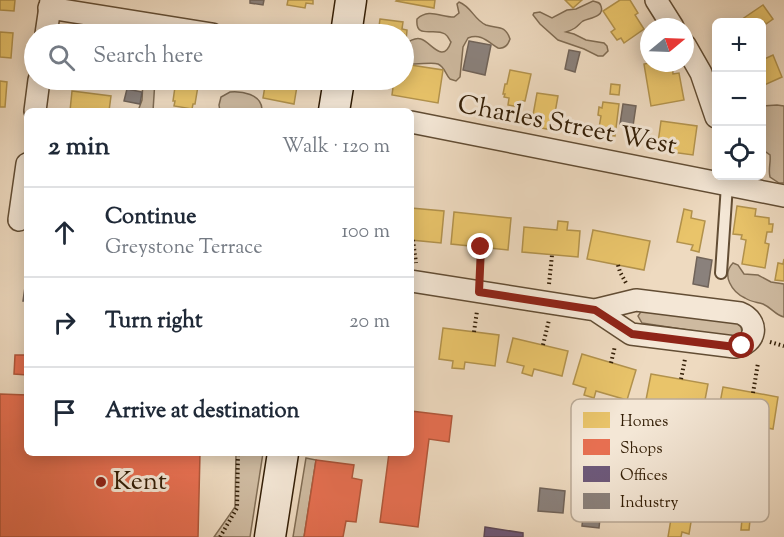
<!DOCTYPE html>
<html lang="en">
<head>
<meta charset="utf-8">
<style>
	:root { --surface:#fff; --page:#f6f6f7; --text:#1f2937; --muted:#747a83; --line:#e0e1e3 }
	body { margin:0; font-family:"Sorts Mill Goudy",serif; background:var(--page); color:var(--text) }
	.controls { position:absolute; right:18px; top:18px; display:grid; overflow:hidden; border-radius:9px; box-shadow:0 3px 15px #0003 }
	.controls button { width:54px; height:54px; display:grid; place-items:center; padding:0; border:0; border-bottom:2px solid var(--line); background:var(--surface); color:var(--text); font:30px sans-serif }
	.compass { position:absolute; left:640px; top:18px; width:54px; height:54px; border-radius:50%; background:var(--surface); box-shadow:0 3px 15px #0003; rotate:71deg }
	.stop { position:absolute; width:18px; height:18px; margin:-14px; border:4px solid #8f2418; border-radius:50%; background:#fff }
	.stop.end { background:#8f2418; border-color:#fff; box-shadow:0 2px 6px #0008 }
	.list { margin:0; padding:0; list-style:none }
	h2 { display:flex; justify-content:space-between; align-items:center; height:78px; margin:0; padding:0 24px; font-size:26px }
	h2 small { font-size:20px; font-weight:400; color:var(--muted) }
	.list li { display:grid; grid-template-columns:39px 1fr auto; gap:18px; align-items:center; box-sizing:border-box; height:90px; padding:0 24px; border-top:2px solid var(--line) }
	.list b { display:block; font-size:22px; white-space:nowrap }
	.list p { margin:0; font-size:20px; white-space:nowrap; color:var(--muted) }
	.list em { font-size:20px; font-style:normal; color:var(--muted) }
	.icon { flex:none; width:33px; height:33px; fill:none; stroke:currentColor; stroke-width:2; stroke-linecap:round; stroke-linejoin:round }
	.map { position:relative; flex:none; width:784px; height:537px; overflow:hidden }
	.search { position:absolute; background:var(--surface); box-shadow:0 3px 15px #0003; left:24px; top:24px; width:390px; height:66px; display:flex; align-items:center; gap:15px; box-sizing:border-box; padding:0 21px; border-radius:33px; color:var(--muted); font-size:22px }
	.panel { position:absolute; background:var(--surface); box-shadow:0 3px 15px #0003; left:24px; top:108px; width:390px; height:348px; border-radius:9px }
	.map>svg:first-child { display:block }
	.green { fill:#cebaa0; stroke:#806c53; stroke-width:1.5 }
	.homes { fill:#e9c46a; stroke:#b2924c; stroke-width:1.5 }
	.shops { fill:#e76f51; stroke:#b1573a; stroke-width:1.5 }
	.offices { fill:#6d597a; stroke:#5c4757; stroke-width:1.5 }
	.industry { fill:#8a817c; stroke:#706359; stroke-width:1.5 }
	.lines { fill:none; stroke-linecap:round; stroke-linejoin:round }
	.lane-casing { stroke:#624d34; stroke-width:14 }
	.street-casing { stroke:#624d34; stroke-width:24 }
	.secondary-casing { stroke:#331e06; stroke-width:33 }
	.path { stroke:#331e06; stroke-width:4; stroke-dasharray:1.5 3; stroke-linecap:butt }
	.lane { stroke:#f4e7d6; stroke-width:10 }
	.street { stroke:#f4e7d6; stroke-width:21 }
	.secondary { stroke:#f4e7d6; stroke-width:30 }
	.route { stroke:#8f2418; stroke-width:8 }
	.poi-dot { fill:#8f2418; stroke:#f4e7d6; stroke-width:2 }
	.labels { text-anchor:middle; dominant-baseline:central; stroke-width:6; stroke-linejoin:round; paint-order:stroke }
	.street-label { font-size:26px; fill:#331e06; stroke:#f4e7d6 }
	.poi-label { font-size:26px; fill:#331e06; stroke:#f4e7d6; text-anchor:start }
	.key { fill:#f4e7d6; stroke:#baab98; stroke-width:1.5 }
	.key-label { font-size:16px; fill:#331e06 }
</style>
</head>
<body>
<div class="map">
<svg width="784" height="537" viewBox="0 0 784 537">
	<rect width="100%" height="100%" fill="#eedac0"/>
	<filter id="stains"><feTurbulence type="fractalNoise" baseFrequency=".00333" numOctaves="4"/><feColorMatrix values="0 0 0 0 .2 0 0 0 0 .09 0 0 0 0 .02 0 0 0 .5 -.17"/></filter>
	<radialGradient id="worn" r=".72"><stop offset=".6" stop-color="#630" stop-opacity="0"/><stop offset="1" stop-color="#630" stop-opacity=".3"/></radialGradient>
	<!-- green -->
	<g class="green">
		<path d="M593 1C597 2 600 2 601 6 605 17 589 18 583 21 580 23 578 26 575 28 572 30 569 31 566 32L574 34 586 40 604 43 607 46 608 51 603 56H598L584 49 558 40 540 24 533 15 534 13 540 12 552 18 567 10 576 9Z"/>
		<path d="M459 2C472 7 474 20 486 25 497 29 505 24 510 39 508 45 504 49 498 48 488 42 481 33 468 38L463 47 460 77 456 81 450 79C445 74 445 67 438 64 429 61 408 68 404 60 402 56 404 48 404 45 409 41 415 37 421 39 431 42 443 65 451 42 449 39 448 36 445 34 434 27 415 40 417 19 429 8 440 17 454 17L459 13 457 4Z"/>
		<path d="M143 80H155L153 111H138L142 100Z"/>
		<path d="M230 92C242 91 261 94 262 109L260 111H220L219 105 221 97Z"/>
		<path d="M777 105 784 106V183H779L770 177C768 169 771 163 770 155L763 150 762 151V106Z"/>
		<path d="M733 263 738 265 744 274 758 275 771 282 784 284V317C775 315 772 308 763 304 757 302 751 302 745 298 732 292 721 275 733 263Z"/>
		<path d="M642 310 738 323 741 327 742 332 739 336 734 337 642 323 638 316Z"/>
		<path d="M236 453H263L250 537H214L235 507Z"/>
		<path d="M306 458 316 460 304 537H293Z"/>
	</g>
	<!-- homes -->
	<g class="homes">
		<path d="M0 0H15L14 11 0 10Z"/>
		<path d="M288 0H313V4L306 3 305 8 287 5Z"/>
		<path d="M397 0H435L434 8 396 1Z"/>
		<path d="M565 0H582L573 8Z"/>
		<path d="M620 0H630L638 13 635 15 644 29 624 43 621 38 617 40 611 32 615 29 603 11Z"/>
		<path d="M763 5 773 19 766 24 764 22 762 24V22H738Z"/>
		<path d="M380 19 403 22 402 29 407 30 406 41H404V34H378Z"/>
		<path d="M0 32 13 33 11 58 0 57Z"/>
		<path d="M773 55 782 77 762 86V60Z"/>
		<path d="M649 63H672L673 74 679 73 684 100 651 106 644 64Z"/>
		<path d="M404 64 443 70 438 103 392 95 394 80H404Z"/>
		<path d="M510 70 531 74 525 101H521L519 107 508 105 509 98 504 97 505 94H503L505 84H507Z"/>
		<path d="M91 80H116V84Z"/>
		<path d="M176 80H199L195 104H193L192 109 174 106 175 101H173Z"/>
		<path d="M266 80H298L294 104 263 98Z"/>
		<path d="M0 81 7 82 5 107H0Z"/>
		<path d="M611 84 620 85 619 95 610 94Z"/>
		<path d="M72 91 111 96 109 111H70Z"/>
		<path d="M537 93 558 96 552 130 531 126Z"/>
		<path d="M603 102 619 104 615 136 598 134 601 116 598 115 599 107 602 108Z"/>
		<path d="M661 121 697 126 693 155 657 150Z"/>
		<path d="M737 206 756 209 755 216 769 218V224H773L772 232H767L765 243 769 244 765 268 742 264 746 240 741 239 742 235 733 234Z"/>
		<path d="M411 208 444 211 441 243 411 240Z"/>
		<path d="M684 209 692 211 691 218 705 221 699 252 691 250 693 245 677 242Z"/>
		<path d="M454 212 511 218 508 250 451 244Z"/>
		<path d="M558 221 568 222 567 230 580 231 578 257 522 252 524 227 557 230Z"/>
		<path d="M593 230 650 241 644 270 587 259Z"/>
		<path d="M784 259V281L775 280 778 263 783 264Z"/>
		<path d="M443 328 499 335 495 366 465 362 464 369 452 368 453 361 439 359Z"/>
		<path d="M513 338 568 351 562 376 534 369 532 376 522 373 524 366 507 362Z"/>
		<path d="M582 354 636 370 627 400 596 391 594 398 584 395 586 388 573 384Z"/>
		<path d="M651 374 708 384 702 416 669 410 668 416 657 414 658 408 645 405Z"/>
		<path d="M723 387 778 397 773 429 741 423 739 429 728 427 729 421 717 419Z"/>
		<path d="M675 495 695 498 689 534 682 532 681 537H668Z"/>
		<path d="M742 519 750 520 749 530H741Z"/>
	</g>
	<!-- shops -->
	<g class="shops">
		<path d="M15 355H27V375L14 374Z"/>
		<path d="M0 394 27 395V453H200L198 537H0Z"/>
		<path d="M411 411 452 416 449 442 429 439 418 527 380 522 389 453H411Z"/>
		<path d="M316 460 354 465 352 478 362 480 356 522 346 521 343 537H304Z"/>
	</g>
	<!-- offices -->
	<path class="offices" d="M485 527 523 533V537H484Z"/>
	<!-- industry -->
	<g class="industry">
		<path d="M250 0H264L263 5 250 3Z"/>
		<path d="M469 41 491 45 485 75 463 70Z"/>
		<path d="M569 50 580 52 575 72 565 69Z"/>
		<path d="M122 80H139L138 85 122 82Z"/>
		<path d="M127 89 142 92 140 104 124 101Z"/>
		<path d="M623 104 636 106 633 126 620 124Z"/>
		<path d="M697 257 712 260 708 287 693 284Z"/>
		<path d="M27 273V301H23Z"/>
		<path d="M540 488 565 491 563 513 538 511Z"/>
		<path d="M584 506 601 508 599 528 582 526Z"/>
	</g>
	<g class="lines">
		<!-- lane casing -->
		<g class="lane-casing">
			<path id="lane" d="M721 273 727 185"/>
		</g>
		<!-- street casing -->
		<g class="street-casing">
			<g id="street">
				<path d="M656 0 673 27"/>
				<path d="M49 8 212 34"/>
				<path d="M46 34 51 0"/>
				<path d="M685 45 701 73 716 117"/>
				<path d="M35 111 39 80"/>
				<path d="M411 122 784 196"/>
				<path d="M19 220 27 164"/>
				<path d="M411 281 595 310 636 300 740 313C760 321 757 344 735 347L631 334 595 310"/>
			</g>
		</g>
		<!-- secondary casing -->
		<g class="secondary-casing">
			<g id="secondary">
				<path d="M346 34 351 0"/>
				<path d="M334 111 339 80"/>
				<path d="M270 537 283 453"/>
			</g>
		</g>
		<!-- path -->
		<g class="path">
			<path d="M413 240 416 263"/>
			<path d="M618 265 620 272 626 283"/>
			<path d="M480 273 481 247"/>
			<path d="M549 284 552 255"/>
			<path d="M474 332 477 311"/>
			<path d="M770 342 784 346"/>
			<path d="M543 345 549 320"/>
			<path d="M611 363 615 346"/>
			<path d="M681 379 685 359"/>
			<path d="M753 393 758 363"/>
			<path d="M220 537 237 508 238 453"/>
		</g>
		<!-- lane -->
		<use href="#lane" class="lane"/>
		<!-- street -->
		<use href="#street" class="street"/>
		<!-- secondary -->
		<use href="#secondary" class="secondary"/>
	</g>
	<g class="lines">
		<!-- route -->
		<path class="route" d="M481 247 479 292 595 310 632 334 735 347 742 346"/>
	</g>
	<!-- markers -->
	<circle class="poi-dot" cx="101" cy="482" r="6"/>
	<g class="labels">
		<!-- street labels -->
		<g class="street-label">
			<text transform="translate(567 126) rotate(11)">Charles Street West</text>
		</g>
		<!-- poi labels -->
		<g class="poi-label">
			<text x="113" y="482">Kent</text>
		</g>
	</g>
	<!-- legend -->
	<rect x="571" y="399" width="198" height="123" rx="9" class="key"/>
	<rect x="583" y="412" width="27" height="16" fill="#e9c46a"/>
	<rect x="583" y="439" width="27" height="16" fill="#e76f51"/>
	<rect x="583" y="466" width="27" height="16" fill="#6d597a"/>
	<rect x="583" y="493" width="27" height="16" fill="#8a817c"/>
	<g class="key-label">
		<text x="620" y="426">Homes</text>
		<text x="620" y="453">Shops</text>
		<text x="620" y="480">Offices</text>
		<text x="620" y="507">Industry</text>
	</g>
	<rect width="100%" height="100%" filter="url(#stains)"/>
	<rect width="100%" height="100%" fill="url(#worn)"/>
</svg>
<div class="controls">
<button>+</button>
<button>−</button>
<button><svg class="icon" aria-label="locate" viewBox="0 0 24 24"><circle cx="12" cy="12" r="6"/><path d="M12 2v4M12 18v4M2 12h4M18 12h4"/></svg></button>
</div>
<svg class="compass" viewBox="-18 -18 36 36"><path d="M0-13l5 13h-10z" fill="#e53935"/><path d="M0 13l5-13h-10z" fill="#747a83"/></svg>
<div class="stop" style="left:742px;top:346px"></div>
<div class="stop end" style="left:481px;top:247px"></div>
<div class="search"><svg class="icon" aria-label="search" viewBox="0 0 24 24"><circle cx="10" cy="10" r="6"/><path d="M15 15l6 6"/></svg>Search here</div>
<section class="panel">
<h2>2 min<small>Walk · 120 m</small></h2>
<ul class="list">
<li><svg class="icon" aria-label="ahead" viewBox="0 0 24 24"><path d="M12 20V5M6 11l6-6 6 6"/></svg><div><b>Continue</b><p>Greystone Terrace</p></div><em>100 m</em></li>
<li><svg class="icon" aria-label="right" viewBox="0 0 24 24"><path d="M7 20v-9h11M14 6l5 5-5 5"/></svg><div><b>Turn right</b></div><em>20 m</em></li>
<li><svg class="icon" aria-label="arrive" viewBox="0 0 24 24"><path d="M6 21V4h12l-3 4 3 4H6"/></svg><div><b>Arrive at destination</b></div></li>
</ul>
</section>
</div>
</body>
</html>
